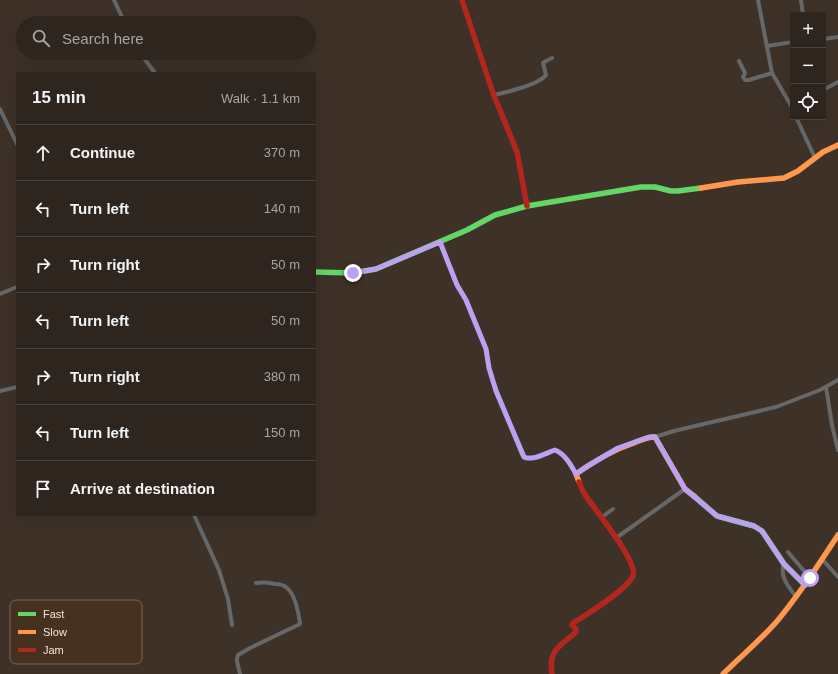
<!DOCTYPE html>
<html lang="en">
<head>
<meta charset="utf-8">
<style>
	:root { --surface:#2e251e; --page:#362d27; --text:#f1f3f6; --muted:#a7a5a4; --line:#49423c }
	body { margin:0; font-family:Helvetica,sans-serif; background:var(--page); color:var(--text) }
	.controls { position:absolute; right:12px; top:12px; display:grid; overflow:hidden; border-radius:0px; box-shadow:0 4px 16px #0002 }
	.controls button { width:36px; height:36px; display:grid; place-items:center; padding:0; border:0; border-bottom:1px solid var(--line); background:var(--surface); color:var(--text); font:20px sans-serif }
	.stop { position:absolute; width:12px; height:12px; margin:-9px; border:3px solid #bca0f2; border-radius:50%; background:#fff }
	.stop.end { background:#bca0f2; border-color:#fff; box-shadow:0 1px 4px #0008 }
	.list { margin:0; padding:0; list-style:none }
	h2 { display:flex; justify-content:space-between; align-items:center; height:52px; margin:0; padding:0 16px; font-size:17px }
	h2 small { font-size:13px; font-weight:400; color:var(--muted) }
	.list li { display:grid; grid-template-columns:26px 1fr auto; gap:12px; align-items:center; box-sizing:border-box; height:56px; padding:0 16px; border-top:1px solid var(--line) }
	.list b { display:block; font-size:15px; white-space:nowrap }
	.list em { font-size:13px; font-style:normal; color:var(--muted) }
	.icon { flex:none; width:22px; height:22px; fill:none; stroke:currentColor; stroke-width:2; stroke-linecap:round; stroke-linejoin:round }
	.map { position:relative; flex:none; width:838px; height:674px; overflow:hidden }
	.search { position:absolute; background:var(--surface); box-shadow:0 4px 16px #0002; left:16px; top:16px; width:300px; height:44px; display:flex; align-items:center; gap:10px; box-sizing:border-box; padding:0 14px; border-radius:22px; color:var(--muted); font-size:15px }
	.panel { position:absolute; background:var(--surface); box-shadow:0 4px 16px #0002; left:16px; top:72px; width:300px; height:444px; border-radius:0px }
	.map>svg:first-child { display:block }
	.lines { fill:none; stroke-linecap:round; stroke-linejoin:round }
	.street { stroke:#656769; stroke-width:4 }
	.fast { stroke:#63d668; stroke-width:5.5 }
	.slow { stroke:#ff974d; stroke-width:5.5 }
	.jam { stroke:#b3261e; stroke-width:5.5 }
	.route { stroke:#bca0f2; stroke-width:5 }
	.key { fill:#463020; stroke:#7a6658; stroke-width:1 }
	.key-label { font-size:11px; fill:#f2e4d9 }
</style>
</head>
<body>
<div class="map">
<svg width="838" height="674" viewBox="0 0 838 674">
	<rect width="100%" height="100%" fill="#3e3128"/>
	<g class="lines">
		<!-- street -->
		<g class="street">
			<path d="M114 0 121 15 126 23"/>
			<path d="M758 0 772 73 793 109"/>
			<path d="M801 0 803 15"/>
			<path d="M823 39 838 37"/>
			<path d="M767 46 793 42"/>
			<path d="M140 53 155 73"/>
			<path d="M739 61 745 73 743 77 745 80H749L772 73"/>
			<path d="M823 90 838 82"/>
			<path d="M494 95C507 92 539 85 546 75L543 63 546 61 552 58"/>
			<path d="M0 109 17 144"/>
			<path d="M796 117 815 158"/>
			<path d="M440 242 457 285 466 300 486 349 489 369 493 381 522 455C523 456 524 457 525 458 530 461 549 452 555 450 565 454 571 465 576 474"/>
			<path d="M0 294 17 287"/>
			<path d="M826 387 832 425 838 450"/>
			<path d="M0 391 17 387"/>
			<path d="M655 437 674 431 776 407 820 390 838 380"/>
			<path d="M194 515 219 570 228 599 232 625"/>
			<path d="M602 517 613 509"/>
			<path d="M616 538 685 489"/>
			<path d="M788 552 810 578"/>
			<path d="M822 559 838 577"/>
			<path d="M784 564C779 576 789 587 796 597"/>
			<path d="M240 674 237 661V658L238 655 250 648 300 624C299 614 295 594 287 588 284 585 279 584 275 584 269 582 263 582 256 583"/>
		</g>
		<!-- fast -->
		<g class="fast">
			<path d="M315 272 353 273 376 269 467 230 495 215 527 206 641 187H655L671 191H678L701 188"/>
			<path d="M694 496 717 516 754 526 762 531 784 564 805 585"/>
		</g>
		<!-- slow -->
		<g class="slow">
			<path d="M701 188 738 182 784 178 798 171 823 152 838 145"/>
			<path d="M579 482 576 474C594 461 613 450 634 443 641 440 647 437 655 437L685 489 694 496"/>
			<path d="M723 674C741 656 761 640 778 620 800 594 819 564 838 535"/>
		</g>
		<!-- jam -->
		<g class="jam">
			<path d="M462 0 493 93 517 152 527 206"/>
			<path d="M552 674C548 649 560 647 576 632V629L572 625 573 623C586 615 627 589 633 576 639 562 593 508 584 493 582 490 581 486 579 482"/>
		</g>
	</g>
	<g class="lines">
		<!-- route -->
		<path class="route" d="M353 273 376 269 440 242 457 285 466 300 486 349 489 368 496 391 524 457C533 461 546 453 555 450 565 454 571 465 576 474L583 469 618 448 649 437H655L685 489 717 516 754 526 762 531 784 564 805 585 810 578"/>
	</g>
	<!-- legend -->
	<rect x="10" y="600" width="132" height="64" rx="6" class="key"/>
	<rect x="18" y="612" width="18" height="4" fill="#63d668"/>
	<rect x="18" y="630" width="18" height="4" fill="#ff974d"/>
	<rect x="18" y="648" width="18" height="4" fill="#b3261e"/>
	<g class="key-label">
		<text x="43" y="618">Fast</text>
		<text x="43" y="636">Slow</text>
		<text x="43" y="654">Jam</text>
	</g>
</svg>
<div class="controls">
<button>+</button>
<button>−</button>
<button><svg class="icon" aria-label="locate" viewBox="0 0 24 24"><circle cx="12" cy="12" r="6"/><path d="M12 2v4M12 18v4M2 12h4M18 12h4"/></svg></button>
</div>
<div class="stop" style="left:810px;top:578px"></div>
<div class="stop end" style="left:353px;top:273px"></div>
<div class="search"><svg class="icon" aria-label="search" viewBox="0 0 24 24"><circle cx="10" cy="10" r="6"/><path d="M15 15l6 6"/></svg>Search here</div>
<section class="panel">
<h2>15 min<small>Walk · 1.1 km</small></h2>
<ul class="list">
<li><svg class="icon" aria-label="ahead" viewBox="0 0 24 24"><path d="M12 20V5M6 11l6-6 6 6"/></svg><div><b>Continue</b></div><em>370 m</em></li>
<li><svg class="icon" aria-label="left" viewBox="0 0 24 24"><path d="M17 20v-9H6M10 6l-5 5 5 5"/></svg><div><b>Turn left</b></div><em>140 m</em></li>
<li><svg class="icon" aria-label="right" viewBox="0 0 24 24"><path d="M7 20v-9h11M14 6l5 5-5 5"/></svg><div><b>Turn right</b></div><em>50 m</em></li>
<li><svg class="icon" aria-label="left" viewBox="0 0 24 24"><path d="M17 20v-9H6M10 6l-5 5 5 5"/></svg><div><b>Turn left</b></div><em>50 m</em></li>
<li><svg class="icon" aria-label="right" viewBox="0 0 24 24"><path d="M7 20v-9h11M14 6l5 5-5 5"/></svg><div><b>Turn right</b></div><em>380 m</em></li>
<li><svg class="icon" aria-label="left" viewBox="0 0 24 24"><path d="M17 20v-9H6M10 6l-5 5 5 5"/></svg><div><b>Turn left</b></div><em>150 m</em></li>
<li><svg class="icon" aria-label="arrive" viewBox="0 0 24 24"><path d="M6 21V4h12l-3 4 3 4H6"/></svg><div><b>Arrive at destination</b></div></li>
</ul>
</section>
</div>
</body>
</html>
